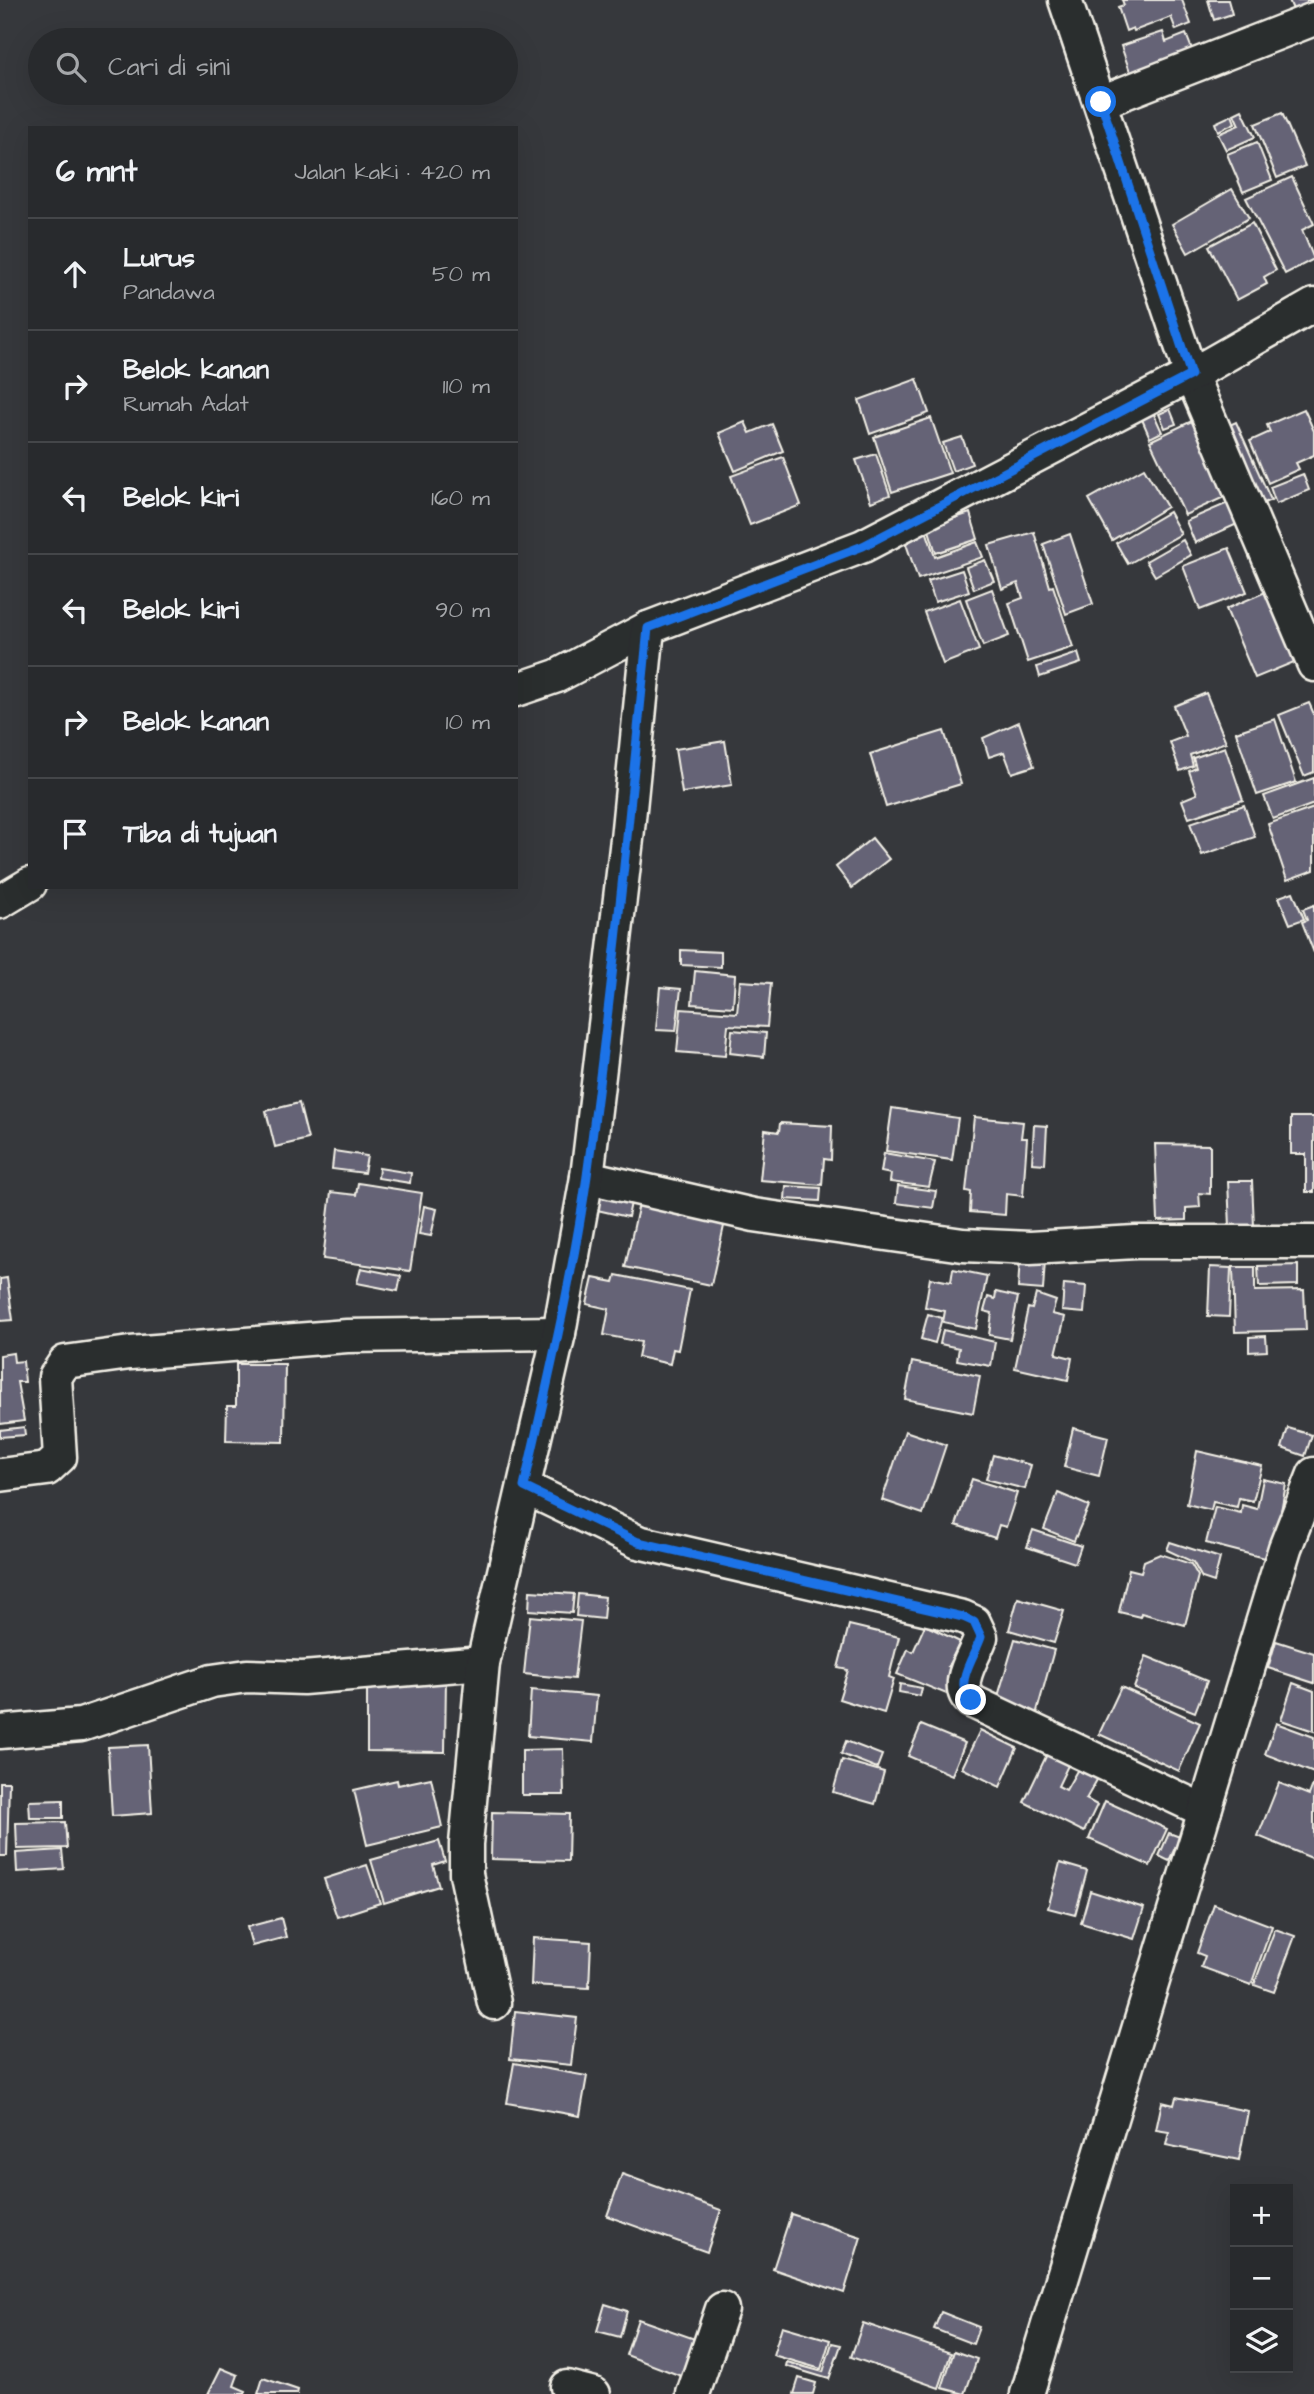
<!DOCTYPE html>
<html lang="id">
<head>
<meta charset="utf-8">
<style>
	:root { --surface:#282a2d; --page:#303235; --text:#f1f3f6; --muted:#a5a7aa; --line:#444649 }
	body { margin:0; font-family:"Architects Daughter",sans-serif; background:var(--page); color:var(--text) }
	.controls { position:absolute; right:21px; bottom:21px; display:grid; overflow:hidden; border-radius:0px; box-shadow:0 7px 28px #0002 }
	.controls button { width:63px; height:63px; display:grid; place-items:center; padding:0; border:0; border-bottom:2px solid var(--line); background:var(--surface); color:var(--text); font:35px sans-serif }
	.stop { position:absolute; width:21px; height:21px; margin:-16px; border:5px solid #1a73e8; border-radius:50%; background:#fff }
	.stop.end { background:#1a73e8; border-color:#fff; box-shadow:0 2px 7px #0008 }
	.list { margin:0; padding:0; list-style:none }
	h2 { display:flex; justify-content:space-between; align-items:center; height:91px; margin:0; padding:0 28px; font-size:30px }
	h2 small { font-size:23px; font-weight:400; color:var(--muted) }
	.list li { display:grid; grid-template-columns:46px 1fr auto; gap:21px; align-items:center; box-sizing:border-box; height:112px; padding:0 28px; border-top:2px solid var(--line) }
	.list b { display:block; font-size:26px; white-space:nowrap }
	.list p { margin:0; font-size:23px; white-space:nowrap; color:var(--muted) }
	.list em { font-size:23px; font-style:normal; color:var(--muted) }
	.icon { flex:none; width:38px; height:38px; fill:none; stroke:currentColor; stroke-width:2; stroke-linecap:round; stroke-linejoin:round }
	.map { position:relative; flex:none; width:1314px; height:2394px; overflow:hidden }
	.search { position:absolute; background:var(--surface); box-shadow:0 7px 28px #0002; left:28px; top:28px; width:490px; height:77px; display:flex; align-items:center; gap:18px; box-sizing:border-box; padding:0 24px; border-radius:38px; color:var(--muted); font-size:26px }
	.panel { position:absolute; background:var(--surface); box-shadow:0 7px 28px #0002; left:28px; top:126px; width:490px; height:763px; border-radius:0px }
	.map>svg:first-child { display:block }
	.building { fill:#656476; stroke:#f4f1e8; stroke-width:2 }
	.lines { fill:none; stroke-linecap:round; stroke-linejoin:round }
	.street-casing { stroke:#f4f1e8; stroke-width:37 }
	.street { stroke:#2a2d2e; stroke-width:32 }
	.route { stroke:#1a73e8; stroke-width:9 }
</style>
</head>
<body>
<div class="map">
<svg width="1314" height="2394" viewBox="0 0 1314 2394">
	<rect width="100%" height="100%" fill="#36383c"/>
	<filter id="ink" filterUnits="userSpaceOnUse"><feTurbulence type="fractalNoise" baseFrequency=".0143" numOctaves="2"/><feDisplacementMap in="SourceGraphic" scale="14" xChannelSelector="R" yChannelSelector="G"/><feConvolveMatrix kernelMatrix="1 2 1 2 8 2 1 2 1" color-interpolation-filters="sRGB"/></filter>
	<g filter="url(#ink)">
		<!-- building -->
		<g class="building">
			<path d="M1122 0H1182L1191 24 1176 30 1171 17 1134 31 1133 28 1126 31 1118 7 1124 5Z"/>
			<path d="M1208 0H1228L1232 14 1214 20Z"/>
			<path d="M1289 0H1314V10L1296 17Z"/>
			<path d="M1163 32 1166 42 1186 34 1195 57 1133 80 1121 46Z"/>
			<path d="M1242 110 1255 137 1226 150 1218 134 1239 125 1234 114Z"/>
			<path d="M1282 113 1305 166 1277 178 1255 124Z"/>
			<path d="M1232 115 1235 123 1218 131 1215 123Z"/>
			<path d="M1257 142 1272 180 1243 192 1227 154Z"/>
			<path d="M1292 177 1314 224 1302 230 1314 259 1285 274 1246 198Z"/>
			<path d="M1232 189 1249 218 1188 253 1172 224Z"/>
			<path d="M1252 223 1276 270 1264 277 1267 284 1237 300 1209 246Z"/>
			<path d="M917 379 929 413 870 434 859 400Z"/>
			<path d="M1170 409 1176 424 1165 428 1159 414Z"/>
			<path d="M1304 409 1314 431V455L1296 463 1299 469 1268 483 1250 441 1270 432 1267 425Z"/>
			<path d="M1153 412 1162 432 1150 438 1141 417Z"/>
			<path d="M931 418 950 473 892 492 874 437Z"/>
			<path d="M1198 418 1233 493 1185 515 1150 441Z"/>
			<path d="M745 422 750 433 772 424 783 451 735 471 719 433Z"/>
			<path d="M1236 422 1271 500 1255 507 1221 429Z"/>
			<path d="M962 437 972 464 953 471 943 443Z"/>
			<path d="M876 454 890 495 871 502 856 460Z"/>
			<path d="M783 457 801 505 750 525 731 476Z"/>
			<path d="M1144 468 1167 507 1112 540 1089 499Z"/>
			<path d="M1303 474 1309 490 1276 504 1270 487Z"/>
			<path d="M1235 500 1244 521 1195 543 1186 521Z"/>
			<path d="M1169 512 1181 534 1128 564 1116 543Z"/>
			<path d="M970 513 978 539 936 553 928 527Z"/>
			<path d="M925 527 935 557 977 542 983 557 918 579 903 535Z"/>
			<path d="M1034 532 1050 587 1053 586 1073 647 1028 662 1009 603 1023 598 1018 583 1002 589 989 545Z"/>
			<path d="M1070 534 1093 604 1066 614 1043 544Z"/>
			<path d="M1183 540 1191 555 1155 576 1146 561Z"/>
			<path d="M1229 548 1247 592 1200 610 1183 566Z"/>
			<path d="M985 560 994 581 974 589 966 567Z"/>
			<path d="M962 570 969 591 935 602 928 581Z"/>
			<path d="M992 589 1009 636 983 646 966 599Z"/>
			<path d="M1270 590 1299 660 1255 678 1226 609Z"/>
			<path d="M960 599 979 650 943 664 924 612Z"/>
			<path d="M1078 653 1081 663 1040 677 1037 667Z"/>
			<path d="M1206 693 1226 742 1190 755 1193 766 1180 771 1170 742 1186 736 1174 706Z"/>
			<path d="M1309 703 1314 714V772L1304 776 1279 715Z"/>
			<path d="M1275 719 1296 782 1257 795 1236 732Z"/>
			<path d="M1019 722 1034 766 1012 773 1004 752 989 757 983 738Z"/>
			<path d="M944 731 961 784 886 807 870 754Z"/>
			<path d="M725 741 732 785 682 793 675 749Z"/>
			<path d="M1225 747 1243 800 1189 818 1182 800 1197 794 1189 771 1196 768 1193 758Z"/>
			<path d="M1314 778V804L1273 819 1264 796Z"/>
			<path d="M1244 805 1255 837 1202 855 1190 823Z"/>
			<path d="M1314 808V870L1287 880 1268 824Z"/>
			<path d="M872 838 889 859 852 888 836 867Z"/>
			<path d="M1293 892 1304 919 1290 924 1279 897Z"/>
			<path d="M1314 905V953L1302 922 1307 920 1303 909Z"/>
			<path d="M681 950 721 952V967L681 965Z"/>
			<path d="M695 971 735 975 733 1007 692 1004Z"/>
			<path d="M740 981 771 983 767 1027 728 1025 725 1056 677 1052 681 1009 737 1013Z"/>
			<path d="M660 987 681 989 676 1031 656 1030Z"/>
			<path d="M732 1030 766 1033 764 1057 730 1053Z"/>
			<path d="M299 1103 308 1139 275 1147 266 1111Z"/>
			<path d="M892 1108 958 1118 952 1160 886 1151Z"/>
			<path d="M974 1117 1023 1122 1021 1138H1027L1023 1196 1006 1194 1005 1215 970 1212 971 1192 966 1191Z"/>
			<path d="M1291 1117H1314V1192H1306V1154H1291Z"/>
			<path d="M780 1123 832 1126 831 1160 824 1159 822 1185 760 1180 765 1130 779 1132Z"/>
			<path d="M1034 1125 1047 1126 1045 1164 1032 1163Z"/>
			<path d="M1155 1144 1210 1145V1194L1199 1193 1200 1207 1186 1208V1220L1158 1221Z"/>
			<path d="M334 1151 367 1156 364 1173 332 1169Z"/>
			<path d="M884 1153 935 1162 929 1187 890 1182 891 1174 881 1172Z"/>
			<path d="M379 1168 411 1173 410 1183 378 1178Z"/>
			<path d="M1228 1181H1252L1254 1226 1230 1227Z"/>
			<path d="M358 1183 422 1193 410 1271 323 1259 331 1192 356 1195Z"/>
			<path d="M601 1186 633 1193 628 1217 597 1210Z"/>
			<path d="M786 1186 821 1188 820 1201 785 1199Z"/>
			<path d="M898 1186 936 1191 933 1208 896 1203Z"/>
			<path d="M640 1199 726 1217 711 1285 625 1267Z"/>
			<path d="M424 1206 437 1209 431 1236 419 1234Z"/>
			<path d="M1020 1258 1045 1260 1043 1290 1018 1288Z"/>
			<path d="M1298 1265V1285L1259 1286 1258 1266Z"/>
			<path d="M1210 1267 1231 1268 1229 1317 1208 1316Z"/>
			<path d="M1233 1267H1255V1291L1304 1290 1306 1330 1235 1332Z"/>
			<path d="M361 1268 401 1276 398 1291 357 1283Z"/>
			<path d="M953 1269 987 1276 976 1329 943 1322 945 1311 925 1307 930 1278 951 1282Z"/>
			<path d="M616 1275 690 1290 678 1350 673 1349 670 1364 638 1357 641 1342 604 1335 609 1309 587 1304 593 1278 614 1282Z"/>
			<path d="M7 1278 13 1320 0 1321V1279Z"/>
			<path d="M1064 1284 1086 1286 1084 1313 1062 1311Z"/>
			<path d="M996 1292 1018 1297 1010 1339 989 1335 992 1313 984 1311 988 1297 995 1299Z"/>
			<path d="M1036 1294 1056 1301 1052 1314 1065 1317 1056 1354 1072 1358 1068 1380 1015 1368 1028 1308 1032 1309Z"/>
			<path d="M928 1314 942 1318 935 1343 921 1339Z"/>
			<path d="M943 1330 995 1342 991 1366 957 1360 959 1348 940 1344Z"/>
			<path d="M1266 1336 1267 1351 1249 1352V1337Z"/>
			<path d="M13 1353 14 1362 23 1361 25 1382H17L24 1421 0 1424V1355Z"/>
			<path d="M912 1362 980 1376 973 1413 905 1399Z"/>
			<path d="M236 1364H285L284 1442 226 1441 227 1406H236Z"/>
			<path d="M24 1427 25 1435 0 1437V1430Z"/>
			<path d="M1073 1428 1108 1437 1099 1476 1064 1467Z"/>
			<path d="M1288 1428 1312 1435 1305 1456 1282 1448Z"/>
			<path d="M905 1431 946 1445 923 1514 882 1500Z"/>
			<path d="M1197 1451 1262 1466 1253 1501 1239 1498 1237 1507 1213 1502 1211 1510 1187 1504Z"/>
			<path d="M993 1455 1031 1465 1025 1489 986 1479Z"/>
			<path d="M972 1479 1017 1493 1006 1527 999 1525 995 1538 956 1525Z"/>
			<path d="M1263 1479 1286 1484 1272 1560 1206 1543 1215 1507 1241 1513 1242 1505 1257 1509Z"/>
			<path d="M1058 1493 1089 1506 1074 1541 1044 1529Z"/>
			<path d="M1033 1530 1081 1546 1075 1563 1027 1547Z"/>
			<path d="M1170 1542 1220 1558 1214 1582 1202 1578 1193 1562 1167 1550Z"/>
			<path d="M1160 1554 1191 1564 1198 1576 1185 1625 1141 1613 1140 1617 1119 1612 1129 1569 1141 1572 1144 1561Z"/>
			<path d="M530 1591 574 1594 572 1613 529 1610Z"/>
			<path d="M578 1594 605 1597 603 1619 576 1616Z"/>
			<path d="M1018 1598 1064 1611 1054 1643 1009 1630Z"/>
			<path d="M530 1616 581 1621 574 1679 524 1674Z"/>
			<path d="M849 1625 899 1637 889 1677 894 1679 884 1713 839 1699 848 1670 838 1668Z"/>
			<path d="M925 1625 960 1642 948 1666 959 1669 949 1695 897 1674 908 1649 913 1652Z"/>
			<path d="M1015 1639 1054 1650 1036 1715 996 1703Z"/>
			<path d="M1276 1641 1314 1653V1683L1268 1668Z"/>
			<path d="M1146 1656 1207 1681 1195 1712 1134 1688Z"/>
			<path d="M367 1676 446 1677 445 1752 367 1751Z"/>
			<path d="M1293 1683 1314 1691V1731L1281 1720Z"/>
			<path d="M900 1684 922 1688 920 1696 899 1692Z"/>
			<path d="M1121 1687 1200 1723 1179 1771 1099 1734Z"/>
			<path d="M531 1690 597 1696 593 1742 528 1736Z"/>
			<path d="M1276 1723 1314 1737V1773L1265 1754Z"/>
			<path d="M921 1725 965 1743 952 1775 908 1756Z"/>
			<path d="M980 1730 1017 1748 1000 1787 962 1768Z"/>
			<path d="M846 1741 882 1755 877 1768 841 1754Z"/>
			<path d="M1052 1744 1073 1755 1058 1786 1066 1790 1083 1760 1102 1771 1086 1799 1097 1805 1084 1832 1024 1802Z"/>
			<path d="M148 1745 152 1813 112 1816 108 1747Z"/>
			<path d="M563 1749 564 1795H522V1750Z"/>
			<path d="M842 1760 884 1772 875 1804 833 1792Z"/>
			<path d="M431 1778 442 1827 367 1845 354 1790 397 1780 398 1785Z"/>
			<path d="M0 1782H9L7 1856H0Z"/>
			<path d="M1314 1782V1859L1258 1836 1279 1783 1309 1795Z"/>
			<path d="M63 1800V1818H30L29 1801Z"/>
			<path d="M1105 1801 1167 1829 1150 1866 1089 1839Z"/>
			<path d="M492 1812 569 1814 568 1861 491 1859Z"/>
			<path d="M65 1822 67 1848 17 1849 16 1823Z"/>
			<path d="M1169 1833 1180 1837 1169 1861 1159 1856Z"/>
			<path d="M439 1841 445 1861 433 1865 439 1886 384 1903 371 1860Z"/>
			<path d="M62 1850 64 1869 17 1872 16 1853Z"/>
			<path d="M1060 1863 1087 1871 1075 1915 1048 1908Z"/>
			<path d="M367 1865 380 1903 337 1917 324 1879Z"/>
			<path d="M1090 1891 1144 1908 1134 1939 1081 1923Z"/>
			<path d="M1214 1904 1272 1926 1251 1985 1201 1967 1205 1956 1197 1953Z"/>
			<path d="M281 1918 286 1937 252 1946 247 1927Z"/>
			<path d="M1275 1929 1295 1936 1274 1992 1254 1985Z"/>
			<path d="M533 1938 591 1942 589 1988 531 1985Z"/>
			<path d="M515 2011 577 2018 571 2065 510 2059Z"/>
			<path d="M514 2063 587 2076 580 2116 507 2103Z"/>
			<path d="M1176 2097 1248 2111 1239 2160 1166 2145 1169 2132 1156 2130 1162 2102 1174 2105Z"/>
			<path d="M622 2174 721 2210 707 2252 607 2216Z"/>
			<path d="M791 2214 861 2237 844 2293 773 2269Z"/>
			<path d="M605 2304 627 2311 620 2337 597 2331Z"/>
			<path d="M941 2312 979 2327 973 2344 934 2329Z"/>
			<path d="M638 2319 695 2339 681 2376 626 2355Z"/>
			<path d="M863 2323 951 2353 939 2388 851 2357Z"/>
			<path d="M782 2326 830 2340 821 2369 773 2355Z"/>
			<path d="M832 2343 841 2345 829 2379 786 2366 787 2362 823 2372Z"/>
			<path d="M954 2351 977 2359 965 2394 942 2388Z"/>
			<path d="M221 2368 238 2375 234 2386 246 2391 245 2394H208Z"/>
			<path d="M263 2378 298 2390 297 2394H258Z"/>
			<path d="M799 2378 816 2383 813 2394H794Z"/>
		</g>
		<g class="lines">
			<!-- street casing -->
			<g class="street-casing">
				<g id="street">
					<path d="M1065 0 1191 375 1314 665"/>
					<path d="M1101 102 1314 19"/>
					<path d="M516 690 557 676 648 628 863 546 1191 375 1314 305"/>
					<path d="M0 902 30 884"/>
					<path d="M587 1177 754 1215 963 1245 1030 1248 1136 1242H1314"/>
					<path d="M0 1475 47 1469 60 1457 55 1377 65 1362 130 1353 347 1336 559 1333"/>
					<path d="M524 1487 638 1542 963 1617 974 1622 981 1637C976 1654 952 1685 971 1701L1205 1811"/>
					<path d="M0 1732 81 1725 212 1681 247 1676 303 1678 483 1663"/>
					<path d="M494 2003 466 1874V1844L483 1663 559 1333 587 1177 627 839 648 628"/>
					<path d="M567 2387 594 2394"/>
					<path d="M693 2394 722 2309"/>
					<path d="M1027 2394 1285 1548 1314 1474"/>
				</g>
			</g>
			<!-- street -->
			<use href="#street" class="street"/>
		</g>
	</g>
	<g class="lines" filter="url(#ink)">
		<!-- route -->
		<path class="route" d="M971 1700C952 1685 976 1654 981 1637L974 1622 963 1617 638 1542 524 1487C547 1384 572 1281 587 1176 612 994 630 811 648 628L863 546 1191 375 1101 102"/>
	</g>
</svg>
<div class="controls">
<button>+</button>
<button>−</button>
<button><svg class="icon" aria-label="layers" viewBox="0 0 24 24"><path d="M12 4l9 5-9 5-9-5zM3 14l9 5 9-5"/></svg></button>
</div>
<div class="stop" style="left:1101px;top:102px"></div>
<div class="stop end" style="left:971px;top:1700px"></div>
<div class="search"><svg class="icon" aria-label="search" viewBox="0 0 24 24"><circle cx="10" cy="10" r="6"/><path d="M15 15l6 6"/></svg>Cari di sini</div>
<section class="panel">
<h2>6 mnt<small>Jalan kaki · 420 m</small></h2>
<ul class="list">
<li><svg class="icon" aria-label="ahead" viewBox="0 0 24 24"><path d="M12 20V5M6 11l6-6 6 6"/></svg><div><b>Lurus</b><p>Pandawa</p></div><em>50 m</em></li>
<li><svg class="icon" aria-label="right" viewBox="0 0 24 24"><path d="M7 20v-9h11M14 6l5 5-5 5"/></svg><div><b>Belok kanan</b><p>Rumah Adat</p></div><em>110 m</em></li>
<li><svg class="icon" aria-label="left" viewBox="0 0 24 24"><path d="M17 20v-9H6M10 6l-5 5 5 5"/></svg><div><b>Belok kiri</b></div><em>160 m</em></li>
<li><svg class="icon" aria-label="left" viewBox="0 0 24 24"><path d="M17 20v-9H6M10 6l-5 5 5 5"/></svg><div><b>Belok kiri</b></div><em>90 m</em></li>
<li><svg class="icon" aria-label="right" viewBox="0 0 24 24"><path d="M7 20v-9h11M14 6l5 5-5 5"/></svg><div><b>Belok kanan</b></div><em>10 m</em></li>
<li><svg class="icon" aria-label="arrive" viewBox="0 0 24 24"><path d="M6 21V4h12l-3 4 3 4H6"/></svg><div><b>Tiba di tujuan</b></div></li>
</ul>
</section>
</div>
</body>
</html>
